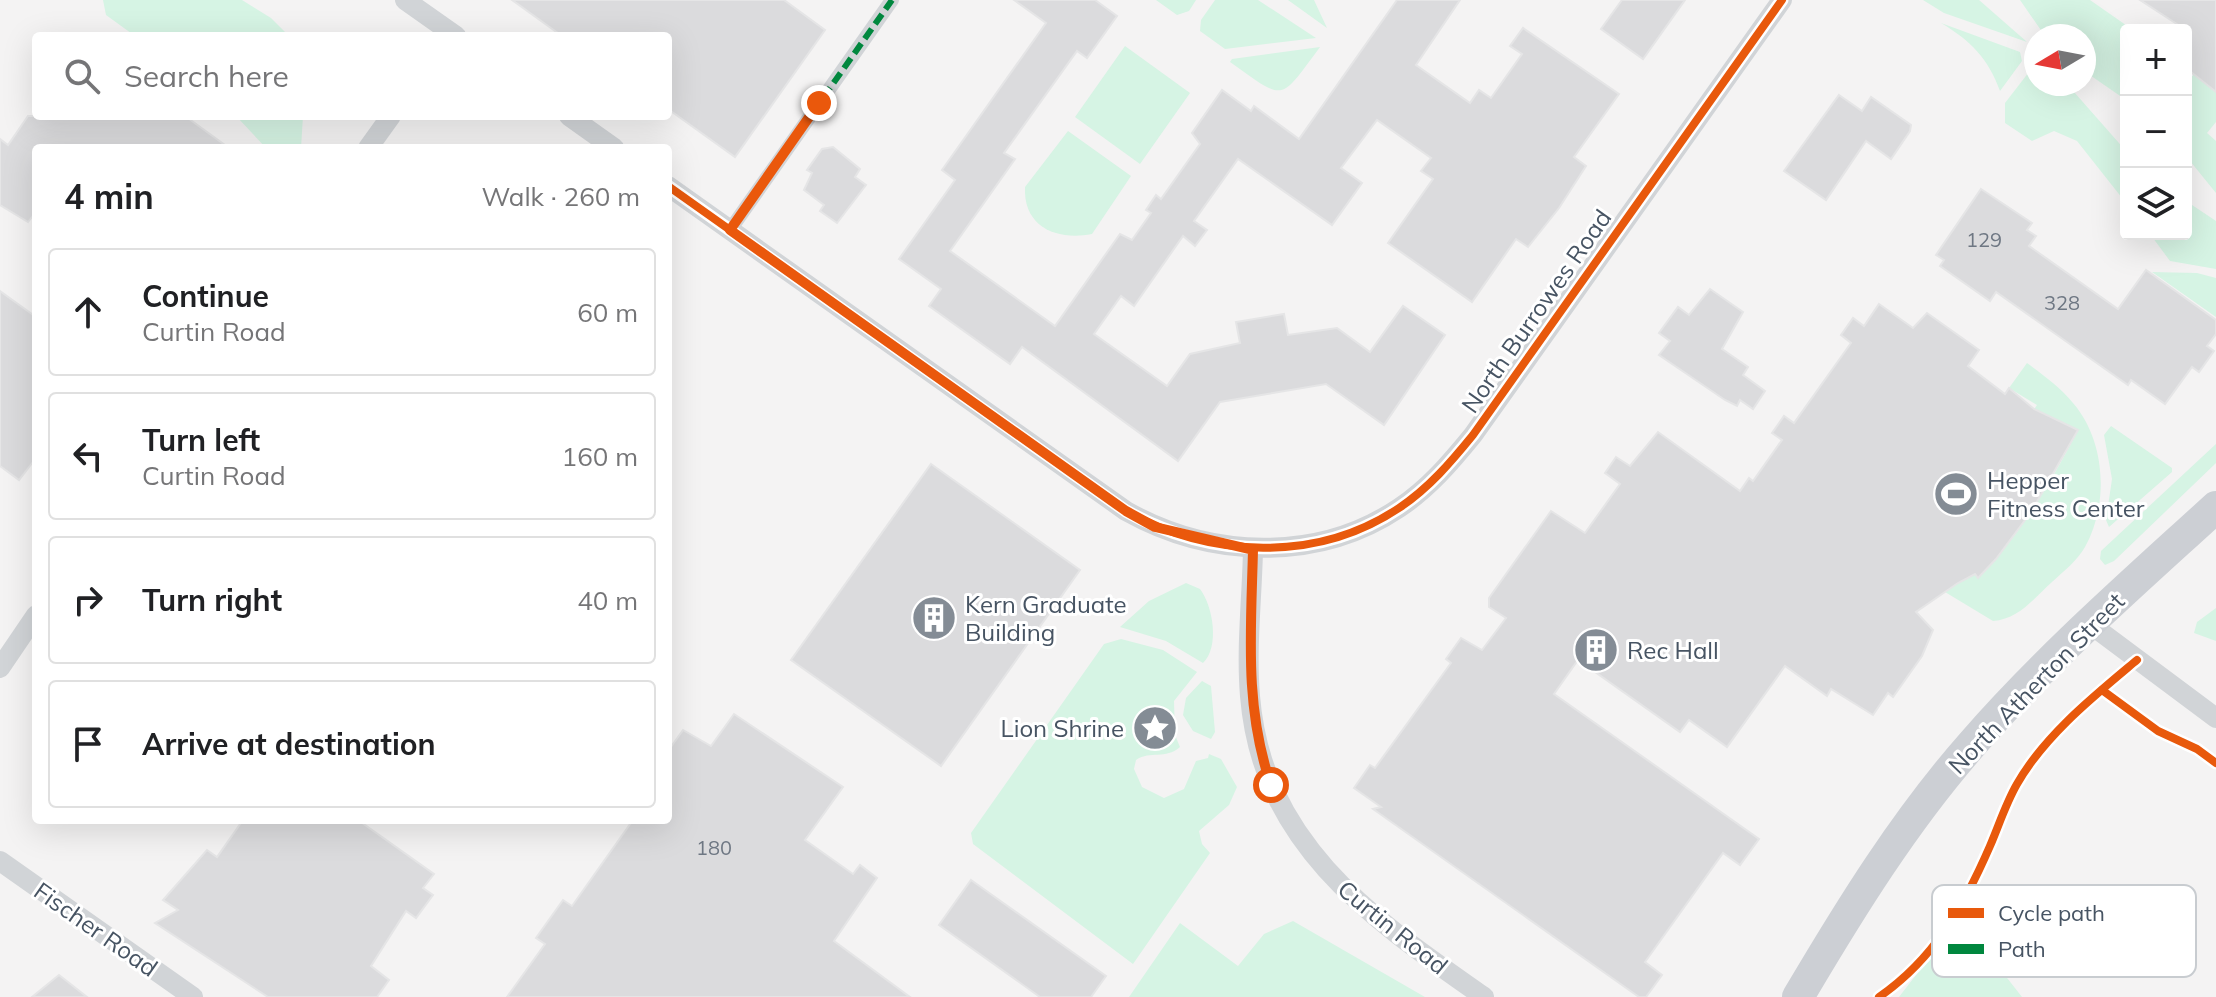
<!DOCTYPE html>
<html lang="en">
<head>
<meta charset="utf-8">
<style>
	:root { --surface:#fff; --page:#f2f2f2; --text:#202124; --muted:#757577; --line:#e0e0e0 }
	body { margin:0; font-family:Mulish,sans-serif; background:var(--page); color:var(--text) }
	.controls { position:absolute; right:24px; top:24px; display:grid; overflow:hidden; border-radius:8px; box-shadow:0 8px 32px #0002 }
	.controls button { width:72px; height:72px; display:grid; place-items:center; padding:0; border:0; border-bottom:2px solid var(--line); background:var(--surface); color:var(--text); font:40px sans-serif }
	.compass { position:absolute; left:2024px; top:24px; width:72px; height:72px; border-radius:50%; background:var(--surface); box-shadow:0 8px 32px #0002; rotate:260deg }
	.stop { position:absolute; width:24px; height:24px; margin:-18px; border:6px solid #ea580c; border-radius:50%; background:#fff }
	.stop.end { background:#ea580c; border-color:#fff; box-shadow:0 2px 8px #0008 }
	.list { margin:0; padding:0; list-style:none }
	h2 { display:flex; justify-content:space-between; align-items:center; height:104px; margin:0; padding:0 32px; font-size:34px }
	h2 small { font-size:26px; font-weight:400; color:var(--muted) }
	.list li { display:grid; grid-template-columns:52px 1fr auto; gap:24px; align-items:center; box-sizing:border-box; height:128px; margin:0 16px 16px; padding:0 16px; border:2px solid var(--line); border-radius:8px }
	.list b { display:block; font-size:30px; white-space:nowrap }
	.list p { margin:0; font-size:26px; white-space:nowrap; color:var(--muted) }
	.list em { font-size:26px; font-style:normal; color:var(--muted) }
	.icon { flex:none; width:44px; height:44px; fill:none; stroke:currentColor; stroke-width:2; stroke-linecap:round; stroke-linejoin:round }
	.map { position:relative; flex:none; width:2216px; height:997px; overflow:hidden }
	.search { position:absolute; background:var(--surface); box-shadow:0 8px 32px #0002; left:32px; top:32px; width:640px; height:88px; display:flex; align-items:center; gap:20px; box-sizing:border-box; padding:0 28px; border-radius:8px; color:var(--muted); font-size:30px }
	.panel { position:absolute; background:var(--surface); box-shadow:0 8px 32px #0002; left:32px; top:144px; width:640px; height:680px; border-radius:8px }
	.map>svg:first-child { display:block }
	.green { fill:#d6f4e4 }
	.building { fill:#dbdbdd; stroke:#e5e5e6; stroke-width:2 }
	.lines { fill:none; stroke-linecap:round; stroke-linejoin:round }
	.pedestrian { stroke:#d1d4d7; stroke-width:14 }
	.minor { stroke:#d1d4d7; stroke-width:20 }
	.primary { stroke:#cccfd4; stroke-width:32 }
	.quiet { stroke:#00873e; stroke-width:6; stroke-dasharray:12 6; stroke-linecap:butt }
	.cycleway-casing { stroke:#fff; stroke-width:13 }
	.cycleway { stroke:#e8590c; stroke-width:8 }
	.route { stroke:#ea580c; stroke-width:10 }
	.labels { text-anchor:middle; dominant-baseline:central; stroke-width:6; stroke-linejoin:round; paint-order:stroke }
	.number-label { font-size:20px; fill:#6e7783 }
	.street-label { font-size:24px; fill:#475463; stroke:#fff }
	.poi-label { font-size:24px; fill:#475463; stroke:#fff; text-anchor:start }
	.key { fill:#fff; stroke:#c8ccd0; stroke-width:2 }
	.key-label { font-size:22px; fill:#475463 }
</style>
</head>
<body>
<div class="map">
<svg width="2216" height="997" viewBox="0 0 2216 997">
	<rect width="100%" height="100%" fill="#f4f3f3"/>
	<!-- green -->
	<g class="green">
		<path d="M103 0H242L271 18 289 36H135L106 15Z"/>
		<path d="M1156 0H1196L1189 11 1177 15Z"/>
		<path d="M1215 0H1258L1316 38 1225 49 1200 31 1201 20Z"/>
		<path d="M1288 0H1314L1327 28Z"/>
		<path d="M1923 0H1979L2027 42 1944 13Z"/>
		<path d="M2020 0H2090L2133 30H2126V100L2084 71V36H2045Z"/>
		<path d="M1941 23 2020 52 2022 61 2000 91C1988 58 1971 41 1941 23Z"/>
		<path d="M1125 46 1190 93 1140 164 1075 117Z"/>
		<path d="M1320 47C1279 102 1286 102 1230 62L1232 59Z"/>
		<path d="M2036 63V84H2067L2126 151V203L2077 141 2054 131 2032 141 2005 123V103Z"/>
		<path d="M2194 74 2216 92V122L2207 133 2216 141V193L2186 156V84Z"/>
		<path d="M236 116H303L301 148H266Z"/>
		<path d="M1068 131 1131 176 1092 234C1057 241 1023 227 1025 187Z"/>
		<path d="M2186 201 2216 221V269L2170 261 2150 234H2186Z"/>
		<path d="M2152 272 2197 273 2216 278V317Z"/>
		<path d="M2027 363C2043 375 2060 387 2073 403 2106 441 2109 504 2085 547 2077 561 2064 571 2052 582 2033 599 2019 619 1993 621L1945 592 1974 573 1978 577C2021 536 2050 482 2078 431L2060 421 2055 427 2033 411 2037 405 2009 388Z"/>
		<path d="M2111 426 2172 468V472L2109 527 2106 520 2112 479 2104 435Z"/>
		<path d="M2216 444V463L2114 561 2105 565 2100 559 2101 551Z"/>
		<path d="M1186 583 1200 589C1213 606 1220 647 1203 663L1166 641 1120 627 1149 601Z"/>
		<path d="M2216 608V641L2194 633 2197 622Z"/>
		<path d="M1121 639 1163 650 1197 672 1174 701 1175 735 1180 747C1165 760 1151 750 1136 760L1134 769 1142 787 1164 798 1184 789 1196 761 1208 758 1209 754 1221 759 1237 787 1229 805 1199 831 1202 844 1210 853 1133 964 973 844 971 833 1104 644Z"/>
		<path d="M1202 681 1211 686 1215 732 1211 739 1193 731 1183 715 1186 698Z"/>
		<path d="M1960 918 2022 997H1899Z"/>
		<path d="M1293 921 1425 997H1129L1180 923 1238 966 1264 934Z"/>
	</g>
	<!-- building -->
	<g class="building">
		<path d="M512 0H784L825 30 735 157 668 109V36H562Z"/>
		<path d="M1014 0H1095L1117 16 1087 58 1077 51 1004 153 1015 159 950 251 1055 326 1120 234 1132 240 1151 213 1146 210 1156 195 1161 199 1200 144 1192 133 1222 90 1251 111 1254 106 1299 139 1397 0H1460L1416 65 1470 103 1479 90 1491 98 1522 54 1510 46 1523 28 1619 94 1574 157 1586 166 1559 208 1528 247 1516 239 1472 302 1388 243 1433 179 1421 171 1431 158 1377 120 1341 168 1362 183 1332 225 1238 159 1194 221 1207 230 1195 246 1183 236 1134 306 1121 296 1094 334 1167 386 1190 354 1240 343 1236 322 1284 314 1288 335 1337 328 1370 352 1403 306 1445 335 1384 425 1326 384 1220 402 1178 461 1022 347 1010 364 929 306 941 289 899 259 955 180 942 170 1046 23Z"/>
		<path d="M1622 0H1685L1643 59 1601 29Z"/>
		<path d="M2140 0H2216V92L2186 68V30Z"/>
		<path d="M1839 95 1862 111 1871 97 1911 125 1910 131 1891 159 1866 141 1826 200 1784 171Z"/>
		<path d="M28 116H185L229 148H36V212L28 222 0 205V139L8 145Z"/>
		<path d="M833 147 860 169 855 177 866 185 837 223 820 211 824 205 804 190 812 173 807 170 822 149Z"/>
		<path d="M1981 189 2032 223 2027 230 2036 236 2029 246 2118 309 2146 270 2216 320V334L2207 346 2214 351 2199 372 2192 367 2165 404 2131 380 2128 385 1996 292 1990 301 1940 266 1944 260 1936 255Z"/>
		<path d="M1710 289 1743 312 1722 349 1748 367 1743 375 1765 391 1753 409 1740 400 1737 406 1725 400 1659 355 1670 341 1659 333 1678 307 1689 315Z"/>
		<path d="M0 291 36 317V458L19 480 0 466Z"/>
		<path d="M1879 304 1913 328 1927 313 1979 350 1968 366 2005 394 2009 388 2034 409 2078 430 2031 512 1996 559 1978 578 1975 574 1958 583 1916 612 1933 630 1922 656 1893 697 1888 693 1873 715 1831 689 1827 696 1785 666 1727 747 1689 720 1680 732 1578 660 1554 694 1759 839 1740 865 1723 853 1645 962 1662 975 1646 997H1639L1373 809 1381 807 1354 788 1370 765 1375 768 1451 663 1446 659 1461 638 1482 650 1506 618 1489 607V598L1551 511 1585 533 1620 484 1605 473 1616 457 1630 466 1658 432 1740 491 1749 478 1753 481 1782 440 1772 433 1784 416 1794 423 1851 343 1841 335 1853 318 1864 326Z"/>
		<path d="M931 464 1080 570 941 766 791 660Z"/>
		<path d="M734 714 843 787 805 840 853 874 860 865 877 878 834 941 910 997H507L545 944 536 938 563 900 572 906 633 820H668V751L683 730 711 746Z"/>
		<path d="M243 820H358L434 874 423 888 433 895 416 918 406 911 371 966 389 980 377 997H268L155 923 178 910 163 900 207 850 217 857Z"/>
		<path d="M971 880 1106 976 1091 997H1040L939 925Z"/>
		<path d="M59 975 87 997H32Z"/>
	</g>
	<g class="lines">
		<!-- pedestrian -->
		<path class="pedestrian" d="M730 230 892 0"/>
		<!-- minor -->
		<g class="minor">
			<path d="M405 0 456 36"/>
			<path d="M569 116 614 148"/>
			<path d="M368 148 391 116"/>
			<path d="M668 186 1126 511C1210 558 1317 563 1399 508 1429 488 1451 462 1473 435L1782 0"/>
			<path d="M1253 550C1252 598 1246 648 1250 696 1262 845 1373 919 1484 997"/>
			<path d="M2090 624 2216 718"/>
			<path d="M0 668 36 615"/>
			<path d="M0 861 193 997"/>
		</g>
		<!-- primary -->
		<path class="primary" d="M1798 997C1850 909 1905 820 1973 743 2047 658 2133 583 2216 507"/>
		<!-- quiet -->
		<path class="quiet" d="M730 230 892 0"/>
		<!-- cycleway casing -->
		<g class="cycleway-casing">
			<g id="cycleway">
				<path d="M668 186 1126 511C1210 558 1317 563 1399 508 1429 488 1451 462 1473 435L1782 0"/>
				<path d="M2102 690 2158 731 2197 749 2216 763"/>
				<path d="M1879 997C1934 959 1964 906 1990 846 1999 825 2006 803 2017 784 2045 735 2094 696 2137 660"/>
			</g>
		</g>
		<!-- cycleway -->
		<use href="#cycleway" class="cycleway"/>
	</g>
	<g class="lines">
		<!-- route -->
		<path class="route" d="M819 103 730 230 1126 511 1155 527 1253 550C1251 631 1244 707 1271 785"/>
	</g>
	<!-- icons -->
	<defs>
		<g id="stadium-disc" transform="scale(2.3)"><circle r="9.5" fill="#848c95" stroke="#fff"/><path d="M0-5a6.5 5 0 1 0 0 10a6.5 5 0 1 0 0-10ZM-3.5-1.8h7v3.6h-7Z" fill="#fff"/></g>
		<g id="building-disc" transform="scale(2.3)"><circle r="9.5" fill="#848c95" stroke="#fff"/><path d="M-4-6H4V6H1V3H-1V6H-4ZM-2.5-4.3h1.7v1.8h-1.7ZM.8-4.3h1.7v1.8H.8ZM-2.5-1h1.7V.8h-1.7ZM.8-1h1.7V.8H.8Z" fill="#fff"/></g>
		<g id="sight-disc" transform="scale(2.3)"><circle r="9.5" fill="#848c95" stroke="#fff"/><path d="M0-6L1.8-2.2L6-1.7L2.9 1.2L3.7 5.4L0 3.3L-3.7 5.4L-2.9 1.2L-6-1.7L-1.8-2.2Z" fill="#fff"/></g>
	</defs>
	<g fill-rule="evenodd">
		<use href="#stadium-disc" x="1956" y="494"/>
		<use href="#building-disc" x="934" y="618"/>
		<use href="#building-disc" x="1596" y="650"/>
		<use href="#sight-disc" x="1155" y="728"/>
	</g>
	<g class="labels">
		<!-- number labels -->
		<g class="number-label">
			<text x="1984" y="239">129</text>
			<text x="2062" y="302">328</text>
			<text x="714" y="847">180</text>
		</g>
		<!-- street labels -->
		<g class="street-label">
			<text transform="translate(1536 311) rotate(-55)">North Burrowes Road</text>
			<text transform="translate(2036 683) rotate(-46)">North Atherton Street</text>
			<text transform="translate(1393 927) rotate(39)">Curtin Road</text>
			<text transform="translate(96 929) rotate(35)">Fischer Road</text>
		</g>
		<!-- poi labels -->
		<g class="poi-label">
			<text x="1987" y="480">Hepper<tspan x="1987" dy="28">Fitness Center</tspan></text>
			<text x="965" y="604">Kern Graduate<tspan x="965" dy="28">Building</tspan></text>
			<text x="1627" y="650">Rec Hall</text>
			<text x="1124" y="728" text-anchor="end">Lion Shrine</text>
		</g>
	</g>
	<!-- legend -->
	<rect x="1932" y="885" width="264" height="92" rx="12" class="key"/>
	<rect x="1948" y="908" width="36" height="10" fill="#e8590c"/>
	<rect x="1948" y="944" width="36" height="10" fill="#00873e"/>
	<g class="key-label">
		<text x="1998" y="921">Cycle path</text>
		<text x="1998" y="957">Path</text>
	</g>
</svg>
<div class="controls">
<button>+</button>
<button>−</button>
<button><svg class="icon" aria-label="layers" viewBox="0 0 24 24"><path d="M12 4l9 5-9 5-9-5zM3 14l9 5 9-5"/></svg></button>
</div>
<svg class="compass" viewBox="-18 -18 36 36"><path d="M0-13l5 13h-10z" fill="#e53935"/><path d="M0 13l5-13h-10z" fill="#757577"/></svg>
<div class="stop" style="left:1271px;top:785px"></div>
<div class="stop end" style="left:819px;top:103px"></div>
<div class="search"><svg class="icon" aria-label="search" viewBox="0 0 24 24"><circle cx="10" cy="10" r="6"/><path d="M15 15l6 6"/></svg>Search here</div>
<section class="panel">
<h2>4 min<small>Walk · 260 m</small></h2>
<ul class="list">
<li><svg class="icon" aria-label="ahead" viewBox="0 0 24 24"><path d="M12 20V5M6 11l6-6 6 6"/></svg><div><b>Continue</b><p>Curtin Road</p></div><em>60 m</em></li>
<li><svg class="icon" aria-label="left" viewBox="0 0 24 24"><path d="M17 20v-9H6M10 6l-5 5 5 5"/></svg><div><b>Turn left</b><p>Curtin Road</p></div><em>160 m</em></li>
<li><svg class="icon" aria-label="right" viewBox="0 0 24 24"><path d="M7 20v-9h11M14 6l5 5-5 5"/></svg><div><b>Turn right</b></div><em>40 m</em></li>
<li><svg class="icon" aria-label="arrive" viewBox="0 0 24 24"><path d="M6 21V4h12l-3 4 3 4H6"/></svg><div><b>Arrive at destination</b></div></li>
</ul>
</section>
</div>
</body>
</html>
